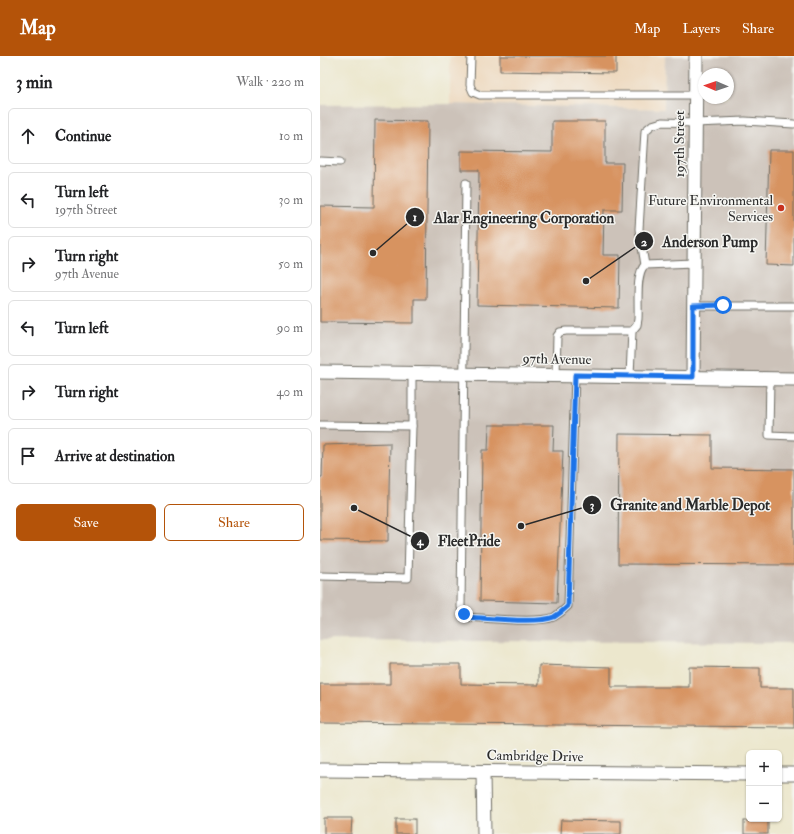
<!DOCTYPE html>
<html lang="en">
<head>
<meta charset="utf-8">
<style>
	:root { --surface:#fff; --page:#f6f6f6; --text:#202124; --muted:#757577; --line:#e0e0e0; --accent:#b45309 }
	body { margin:0; font-family:"IM FELL Double Pica",serif; background:var(--page); color:var(--text) }
	.controls { position:absolute; right:12px; bottom:12px; display:grid; overflow:hidden; border-radius:6px; box-shadow:0 1px 3px #0004 }
	.controls button { width:36px; height:36px; display:grid; place-items:center; padding:0; border:0; border-bottom:1px solid var(--line); background:var(--surface); color:var(--text); font:20px sans-serif }
	.compass { position:absolute; left:378px; top:12px; width:36px; height:36px; border-radius:50%; background:var(--surface); box-shadow:0 1px 3px #0004; rotate:272deg }
	.stop { position:absolute; width:12px; height:12px; margin:-9px; border:3px solid #1a73e8; border-radius:50%; background:#fff }
	.stop.end { background:#1a73e8; border-color:#fff; box-shadow:0 1px 4px #0008 }
	.list { margin:0; padding:0; list-style:none }
	h2 { display:flex; justify-content:space-between; align-items:center; height:52px; margin:0; padding:0 16px; font-size:17px }
	h2 small { font-size:13px; font-weight:400; color:var(--muted) }
	.list li { display:grid; grid-template-columns:26px 1fr auto; gap:12px; align-items:center; box-sizing:border-box; height:56px; margin:0 8px 8px; padding:0 8px; border:1px solid var(--line); border-radius:6px }
	.list b { display:block; font-size:15px; white-space:nowrap }
	.list p { margin:0; font-size:13px; white-space:nowrap; color:var(--muted) }
	.list em { font-size:13px; font-style:normal; color:var(--muted) }
	.actions { display:flex; gap:8px; padding:12px 16px }
	.actions a { flex:1; padding:9px 0; border:1px solid var(--accent); border-radius:6px; text-align:center; font-size:14px; color:var(--accent) }
	.actions .main { background:var(--accent); color:#fff }
	.icon { flex:none; width:22px; height:22px; fill:none; stroke:currentColor; stroke-width:2; stroke-linecap:round; stroke-linejoin:round }
	.map { position:relative; flex:none; width:474px; height:778px; overflow:hidden }
	header { display:flex; align-items:center; gap:24px; box-sizing:border-box; height:56px; padding:0 20px; background:var(--accent); color:#fff }
	header strong { font-size:19px }
	nav { display:flex; gap:22px; margin-inline-start:auto; font-size:14px }
	main { display:flex }
	aside { flex:1; background:var(--surface) }
	.map>svg:first-child { display:block }
	.built { fill:#edd7bb }
	.industrial { fill:#ccc2b9; fill-rule:evenodd }
	.building { fill:#d79360 }
	.lines { fill:none; stroke-linecap:round; stroke-linejoin:round }
	.service-casing { stroke:#6f6d64; stroke-width:9 }
	.minor-casing { stroke:#6f6d64; stroke-width:15 }
	.service { stroke:#fff; stroke-width:7 }
	.minor { stroke:#fff; stroke-width:13 }
	.route { stroke:#1a73e8; stroke-width:5 }
	.poi-dot { fill:#c8321e; stroke:#f6f6f2; stroke-width:1.5 }
	.labels { text-anchor:middle; dominant-baseline:central; stroke-width:3; stroke-linejoin:round; paint-order:stroke }
	.street-label { font-size:14px; fill:#2b2b2b; stroke:#f6f6f2 }
	.poi-label { font-size:14px; fill:#2b2b2b; stroke:#f6f6f2; text-anchor:end }
	.leader { fill:none; stroke:#2b2b2b; stroke-width:1.5 }
	.callout-dot { fill:#2b2b2b; stroke:#f6f6f2; stroke-width:1.5 }
	.mark-label { font-size:12px; text-anchor:middle; font-weight:bold; fill:#fff }
	.callout-label { font-size:15px; text-anchor:middle; font-weight:bold; fill:#2b2b2b; stroke:#f6f6f2; stroke-width:3; stroke-linejoin:round; paint-order:stroke }
</style>
</head>
<body>
<header>
<strong>Map</strong>
<nav><a>Map</a><a>Layers</a><a>Share</a></nav>
</header>
<main>
<aside>
<h2>3 min<small>Walk · 220 m</small></h2>
<ul class="list">
<li><svg class="icon" aria-label="ahead" viewBox="0 0 24 24"><path d="M12 20V5M6 11l6-6 6 6"/></svg><div><b>Continue</b></div><em>10 m</em></li>
<li><svg class="icon" aria-label="left" viewBox="0 0 24 24"><path d="M17 20v-9H6M10 6l-5 5 5 5"/></svg><div><b>Turn left</b><p>197th Street</p></div><em>30 m</em></li>
<li><svg class="icon" aria-label="right" viewBox="0 0 24 24"><path d="M7 20v-9h11M14 6l5 5-5 5"/></svg><div><b>Turn right</b><p>97th Avenue</p></div><em>50 m</em></li>
<li><svg class="icon" aria-label="left" viewBox="0 0 24 24"><path d="M17 20v-9H6M10 6l-5 5 5 5"/></svg><div><b>Turn left</b></div><em>90 m</em></li>
<li><svg class="icon" aria-label="right" viewBox="0 0 24 24"><path d="M7 20v-9h11M14 6l5 5-5 5"/></svg><div><b>Turn right</b></div><em>40 m</em></li>
<li><svg class="icon" aria-label="arrive" viewBox="0 0 24 24"><path d="M6 21V4h12l-3 4 3 4H6"/></svg><div><b>Arrive at destination</b></div></li>
</ul>
<div class="actions"><a class="main">Save</a><a>Share</a></div>
</aside>
<div class="map">
<svg width="474" height="778" viewBox="0 0 474 778">
	<rect width="100%" height="100%" fill="#f6f6f2"/>
	<filter id="ink" filterUnits="userSpaceOnUse"><feTurbulence type="fractalNoise" baseFrequency=".025" numOctaves="2"/><feDisplacementMap in="SourceGraphic" scale="8" xChannelSelector="R" yChannelSelector="G"/><feConvolveMatrix kernelMatrix="1 2 1 2 8 2 1 2 1" color-interpolation-filters="sRGB"/></filter>
	<filter id="wash" filterUnits="userSpaceOnUse"><feTurbulence type="fractalNoise" baseFrequency=".012" numOctaves="4" result="noise"/><feDisplacementMap in="SourceGraphic" scale="16" xChannelSelector="R" yChannelSelector="G"/><feGaussianBlur stdDeviation="0.9" result="paint"/><feColorMatrix in="noise" values="0 0 0 0 0 0 0 0 0 0 0 0 0 0 0 0 0 1.4 0 .05"/><feComposite in="paint" operator="in"/></filter>
	<g filter="url(#wash)">
		<rect width="100%" height="100%" fill="#ece7cd"/>
		<!-- built -->
		<path class="built" d="M130 0H345L344 53 130 48Z"/>
		<!-- industrial -->
		<path class="industrial" d="M345 0H474V587L0 584V49L130 48 344 53ZM384 18H408V42H384Z"/>
		<g id="blocks">
			<!-- building -->
			<g class="building">
				<path d="M180 0H296V17L180 15Z"/>
				<path d="M55 64 108 65 106 243H94V267L0 266V150L54 151Z"/>
				<path d="M232 65H285V107H303L302 154H284L283 199H300L299 252 157 249 159 114H141V95L232 96Z"/>
				<path d="M449 94H474V210L446 209Z"/>
				<path d="M169 369H234L233 395H243L237 547 160 545 162 394H168Z"/>
				<path d="M299 378 392 379V412L474 413V509L298 508Z"/>
				<path d="M70 387 68 485 0 484V421H2L3 389Z"/>
				<path d="M70 608H141V628L219 629V609L291 611V631H369V611L440 612V632H474V671L0 667V628H70Z"/>
				<path d="M4 762H32L31 778H4Z"/>
				<rect x="76" y="763" width="19" height="15"/>
				<path d="M241 764 301 765V778H240Z"/>
				<rect x="424" y="765" width="24" height="13"/>
			</g>
		</g>
	</g>
	<g filter="url(#ink)">
		<use href="#blocks" fill-opacity="0" stroke="#6f6d64" stroke-width="1"/>
		<g class="lines">
			<!-- service casing -->
			<g class="service-casing">
				<g id="service">
					<path d="M151 0 150 29 153 36 160 39H375"/>
					<path d="M0 105 20 106"/>
					<path d="M146 127 141 551 147 561C166 562 218 568 234 561 239 558 244 554 248 550L255 319"/>
					<path d="M325 209 319 173 325 75 332 69 342 66 375 67 425 65 474 68"/>
					<path d="M373 250H474"/>
					<path d="M236 319 237 280 240 276 246 275H312L317 269 318 263C319 250 315 217 325 209L374 207"/>
					<path d="M310 320 312 275"/>
					<path d="M450 322 449 379 474 380"/>
					<path d="M0 369 92 370V317"/>
					<path d="M0 520 88 522 92 370"/>
				</g>
			</g>
			<!-- minor casing -->
			<g class="minor-casing">
				<g id="minor">
					<path d="M0 316 474 323"/>
					<path d="M373 321 376 0"/>
					<path d="M0 714 429 718"/>
					<path d="M163 716 164 778"/>
					<path d="M459 718H474"/>
				</g>
			</g>
			<!-- service -->
			<use href="#service" class="service"/>
			<!-- minor -->
			<use href="#minor" class="minor"/>
		</g>
	</g>
	<g class="lines" filter="url(#ink)">
		<!-- route -->
		<path class="route" d="M144 558 147 561C166 562 218 568 234 561 239 558 244 554 248 550L255 319 373 321V250L403 249"/>
	</g>
	<!-- markers -->
	<circle class="poi-dot" cx="461" cy="152" r="4"/>
	<g class="labels">
		<!-- street labels -->
		<g class="street-label">
			<text transform="translate(359 88) rotate(-90)">197th Street</text>
			<text transform="translate(237 303) rotate(1)">97th Avenue</text>
			<text transform="translate(215 700) rotate(1)">Cambridge Drive</text>
		</g>
		<!-- poi labels -->
		<g class="poi-label">
			<text x="453" y="144">Future Environmental<tspan x="453" dy="16">Services</tspan></text>
		</g>
	</g>
	<!-- callouts -->
	<path class="leader" d="M53 197L95 161M266 225L324 185M201 470L272 449M34 452L100 485"/>
	<g class="callout-dot">
		<circle cx="53" cy="197" r="4"/>
		<circle cx="266" cy="225" r="4"/>
		<circle cx="201" cy="470" r="4"/>
		<circle cx="34" cy="452" r="4"/>
		<circle cx="95" cy="161" r="10"/>
		<circle cx="324" cy="185" r="10"/>
		<circle cx="272" cy="449" r="10"/>
		<circle cx="100" cy="485" r="10"/>
	</g>
	<g class="mark-label">
		<text x="95" y="165">1</text>
		<text x="324" y="190">2</text>
		<text x="272" y="453">3</text>
		<text x="100" y="489">4</text>
	</g>
	<g class="callout-label">
		<text x="204" y="167">Alar Engineering Corporation</text>
		<text x="390" y="191">Anderson Pump</text>
		<text x="370" y="454">Granite and Marble Depot</text>
		<text x="149" y="490">FleetPride</text>
	</g>
</svg>
<div class="controls">
<button>+</button>
<button>−</button>
</div>
<svg class="compass" viewBox="-18 -18 36 36"><path d="M0-13l5 13h-10z" fill="#e53935"/><path d="M0 13l5-13h-10z" fill="#757577"/></svg>
<div class="stop" style="left:403px;top:249px"></div>
<div class="stop end" style="left:144px;top:558px"></div>
</div>
</main>
</body>
</html>
